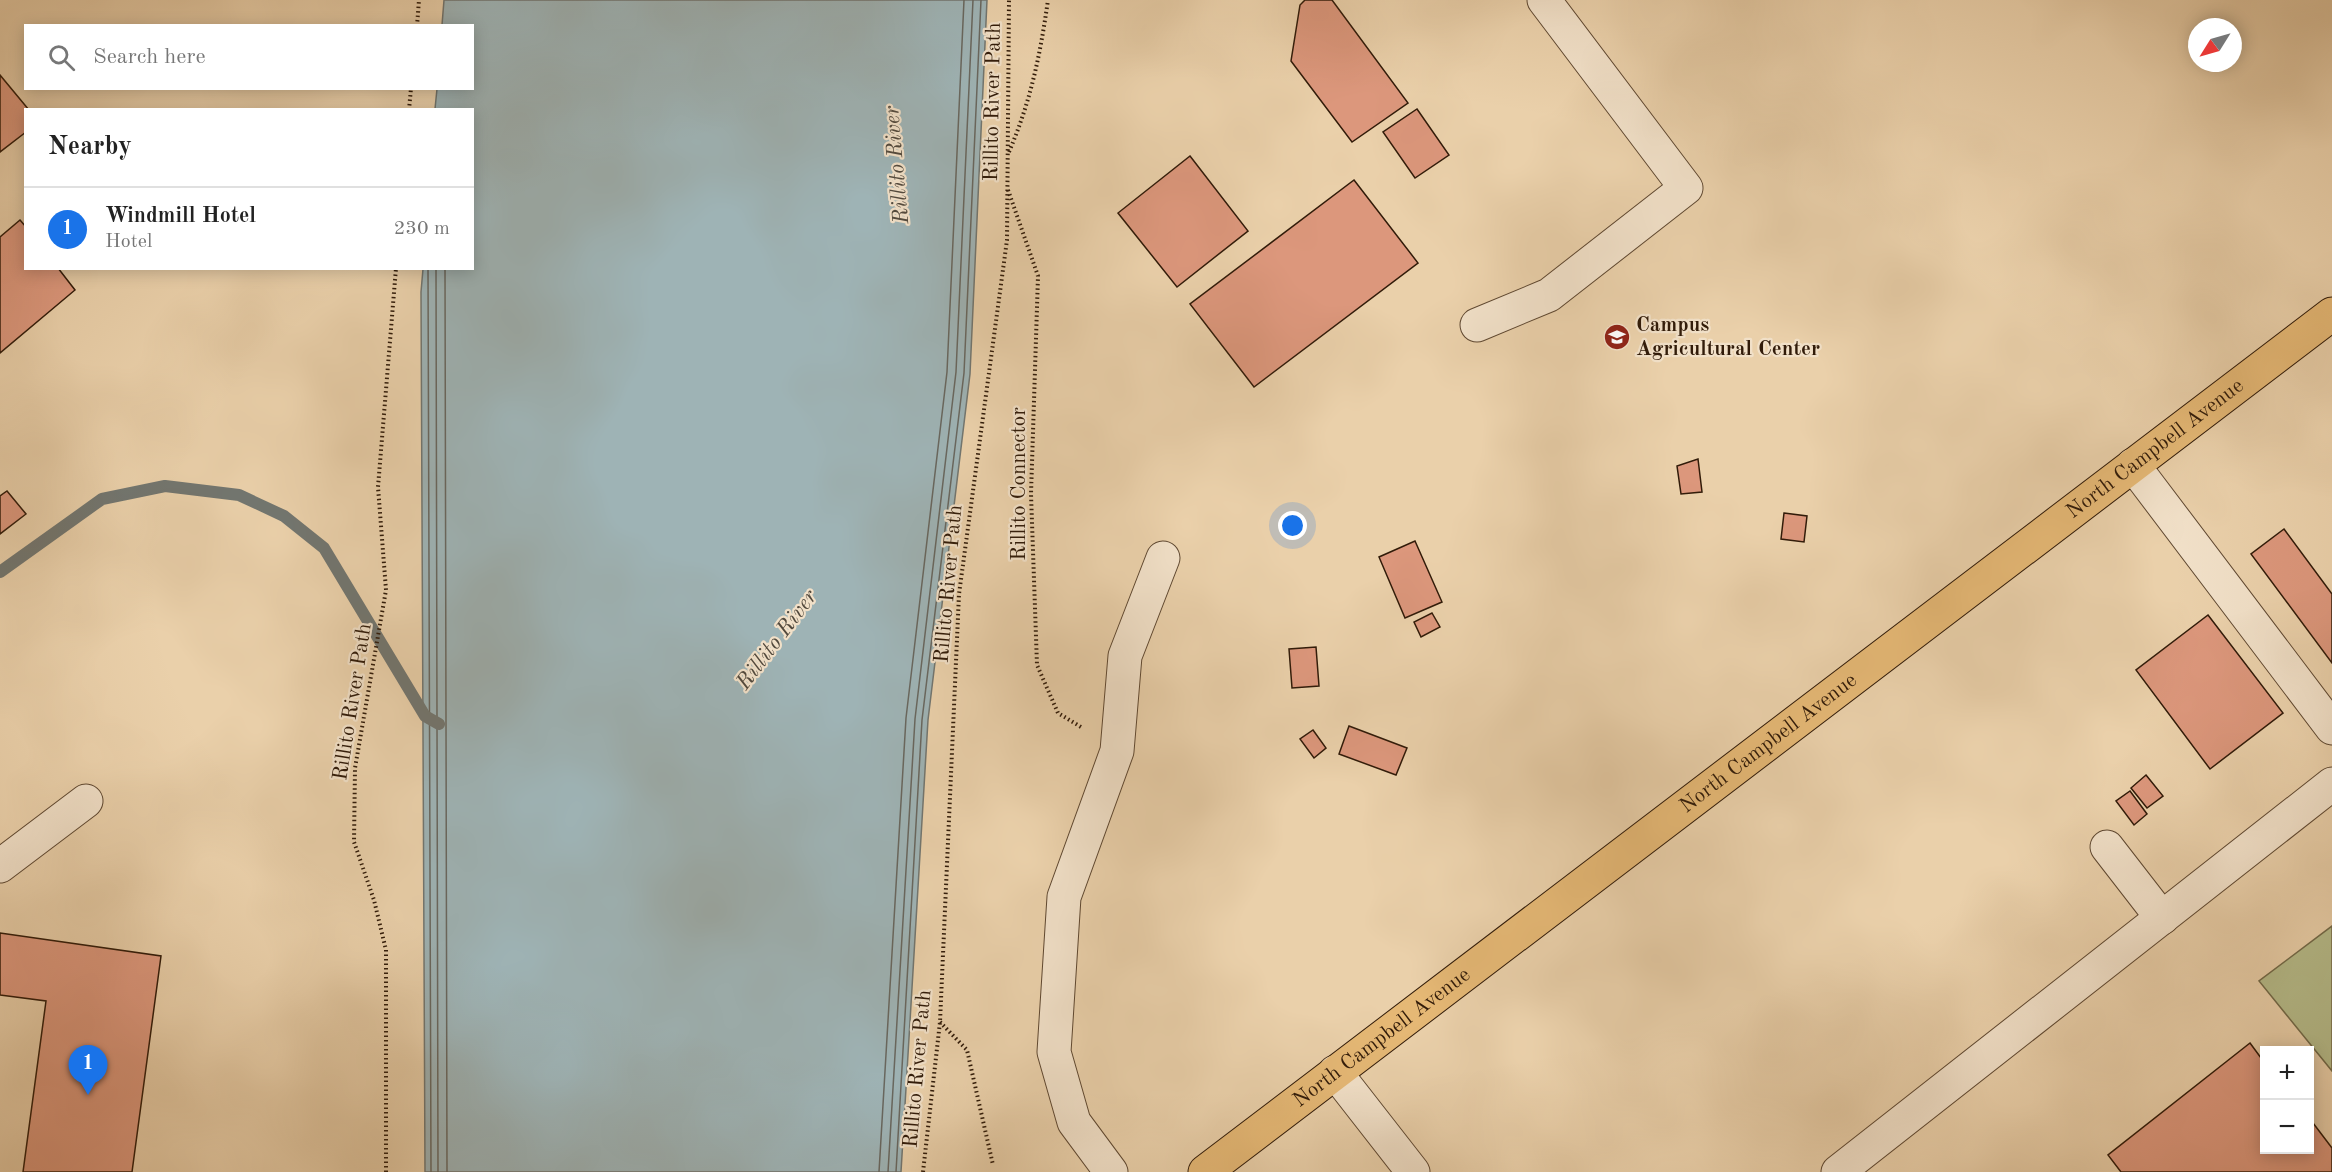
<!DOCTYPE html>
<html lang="en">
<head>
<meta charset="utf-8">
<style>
	:root { --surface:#fff; --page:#f2f2f2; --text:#222; --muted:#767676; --line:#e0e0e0; --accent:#1a73e8 }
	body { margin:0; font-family:"Old Standard TT",serif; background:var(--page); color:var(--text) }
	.controls { position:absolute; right:18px; bottom:18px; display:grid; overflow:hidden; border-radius:0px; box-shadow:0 3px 15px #0003 }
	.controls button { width:54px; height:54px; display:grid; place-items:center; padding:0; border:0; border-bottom:2px solid var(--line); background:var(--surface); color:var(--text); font:30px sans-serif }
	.compass { position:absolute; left:2188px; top:18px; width:54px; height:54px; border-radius:50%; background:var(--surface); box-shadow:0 3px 15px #0003; rotate:233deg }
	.you { position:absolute; left:1293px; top:526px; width:21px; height:21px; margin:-15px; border:4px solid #fff; border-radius:50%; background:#1a73e8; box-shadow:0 0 0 9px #1a73e833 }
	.badge { display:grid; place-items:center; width:39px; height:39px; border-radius:50%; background:var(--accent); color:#fff; font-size:20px; font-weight:700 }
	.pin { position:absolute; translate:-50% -50px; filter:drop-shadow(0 2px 3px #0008) }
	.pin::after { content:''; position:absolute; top:32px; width:21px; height:18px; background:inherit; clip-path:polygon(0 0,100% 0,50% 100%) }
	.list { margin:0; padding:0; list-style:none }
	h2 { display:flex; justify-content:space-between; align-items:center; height:78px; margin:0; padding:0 24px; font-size:26px }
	h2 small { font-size:20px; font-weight:400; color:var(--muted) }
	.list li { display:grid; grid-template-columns:39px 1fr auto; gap:18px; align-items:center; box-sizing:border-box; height:84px; padding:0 24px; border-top:2px solid var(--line) }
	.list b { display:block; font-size:22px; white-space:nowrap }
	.list p { margin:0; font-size:20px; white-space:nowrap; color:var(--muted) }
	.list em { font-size:20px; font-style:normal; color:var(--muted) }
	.icon { flex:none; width:33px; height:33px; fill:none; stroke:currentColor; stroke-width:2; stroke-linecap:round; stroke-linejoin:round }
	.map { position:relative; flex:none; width:2332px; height:1172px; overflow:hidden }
	.search { position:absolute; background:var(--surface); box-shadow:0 3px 15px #0003; left:24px; top:24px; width:450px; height:66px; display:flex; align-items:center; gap:15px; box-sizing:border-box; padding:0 21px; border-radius:0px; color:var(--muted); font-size:22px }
	.panel { position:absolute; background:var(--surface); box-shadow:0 3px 15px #0003; left:24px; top:108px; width:450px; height:162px; border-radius:0px }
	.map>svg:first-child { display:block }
	.green { fill:#b5bb8a; stroke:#736b4a; stroke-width:1.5 }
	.water { fill:#9eb3b5; stroke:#727670; stroke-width:1.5 }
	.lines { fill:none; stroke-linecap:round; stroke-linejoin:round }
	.shore { stroke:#68675f; stroke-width:1.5 }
	.stream { stroke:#727670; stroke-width:12 }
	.building { fill:#dc977c; stroke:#311b09; stroke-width:1.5 }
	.minor-casing { stroke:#5f4831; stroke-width:35 }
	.major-casing { stroke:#311b09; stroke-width:35 }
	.path { stroke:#311b09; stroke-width:4; stroke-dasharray:1.5 3; stroke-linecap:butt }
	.minor { stroke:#f1e0c8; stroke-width:33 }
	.major { stroke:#e5b875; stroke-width:33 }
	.labels { text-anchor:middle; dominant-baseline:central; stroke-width:4.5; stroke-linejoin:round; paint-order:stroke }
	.street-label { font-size:21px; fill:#311b09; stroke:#f1e0c8 }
	.poi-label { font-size:21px; font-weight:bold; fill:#311b09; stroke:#f1e0c8; text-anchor:start }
	.water-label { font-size:22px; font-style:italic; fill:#52493d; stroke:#f1e0c8 }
</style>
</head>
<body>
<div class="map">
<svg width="2332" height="1172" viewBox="0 0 2332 1172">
	<rect width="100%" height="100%" fill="#ead0aa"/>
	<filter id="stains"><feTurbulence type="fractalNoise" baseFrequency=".00333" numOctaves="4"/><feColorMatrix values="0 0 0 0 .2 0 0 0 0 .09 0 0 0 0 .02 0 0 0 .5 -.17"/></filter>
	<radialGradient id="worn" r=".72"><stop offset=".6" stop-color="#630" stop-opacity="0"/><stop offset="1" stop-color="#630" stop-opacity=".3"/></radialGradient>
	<!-- green -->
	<path class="green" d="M2332 926V1071L2259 981Z"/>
	<!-- water -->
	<path class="water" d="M444 0H987L970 374 928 720 901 1172H425L421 292 423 269 472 268V110L435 109 437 89 472 88V26L442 25Z"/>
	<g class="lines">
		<!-- shore -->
		<g class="shore">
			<path d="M428 268 431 1172"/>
			<path d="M436 268 438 1172"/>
			<path d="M445 268 447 1172"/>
			<path d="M879 1172 906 718 947 372 964 0"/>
			<path d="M888 1172 915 719 956 372 973 0"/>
			<path d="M896 1172 922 720 964 373 981 0"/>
		</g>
		<!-- stream -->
		<path class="stream" d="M0 572 102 499 165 486 239 495 284 516 324 548 425 716 439 724"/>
	</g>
	<!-- building -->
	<g class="building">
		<path d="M1305 0H1332L1408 103 1352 142 1291 61 1300 5Z"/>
		<path d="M0 75 29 110H26V132L0 152Z"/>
		<path d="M1417 109 1449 155 1415 178 1383 132Z"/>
		<path d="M1190 156 1248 231 1177 287 1118 213Z"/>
		<path d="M1354 180 1418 263 1254 387 1190 304Z"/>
		<path d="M20 220 26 227V268H58L75 290 0 353V237Z"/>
		<path d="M1698 459 1702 492 1681 494 1677 466Z"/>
		<path d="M7 491 26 514 0 534V496Z"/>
		<path d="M1784 513 1807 516 1804 542 1781 539Z"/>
		<path d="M2284 529 2332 594V663L2251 554Z"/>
		<path d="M1415 541 1442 602 1405 618 1379 557Z"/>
		<path d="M1432 613 1440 627 1421 637 1414 622Z"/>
		<path d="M2208 615 2283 713 2210 769 2136 670Z"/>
		<path d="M1316 647 1319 686 1292 688 1289 649Z"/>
		<path d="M1349 726 1407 748 1396 775 1339 754Z"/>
		<path d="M1313 730 1326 748 1314 758 1300 739Z"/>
		<path d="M2146 775 2163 796 2147 808 2131 788Z"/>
		<path d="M2130 791 2147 814 2134 825 2116 801Z"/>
		<path d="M0 933 161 956 132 1172H23L46 1001 0 995Z"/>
		<path d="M2250 1043 2264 1062V1150H2310V1119L2332 1148V1172H2121L2108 1155Z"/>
	</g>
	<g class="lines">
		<!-- minor casing -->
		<g class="minor-casing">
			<g id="minor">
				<path d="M1477 325 1549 295 1686 188 1544 0"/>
				<path d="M2133 465 2332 728"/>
				<path d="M2107 847 2162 918"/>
				<path d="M0 866 86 801"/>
				<path d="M1335 1072 1413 1172"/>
				<path d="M1111 1172 1074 1122 1054 1052 1064 897 1117 751 1125 656 1163 558"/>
				<path d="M1838 1172 2332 784"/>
			</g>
		</g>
		<!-- major casing -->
		<g class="major-casing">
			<g id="major">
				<path id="s1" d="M1205 1172 2332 314"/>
			</g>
		</g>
		<!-- path -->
		<g class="path">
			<path d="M417 26 419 0"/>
			<path d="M409 110 411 88"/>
			<path d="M1009 152C1031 100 1040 56 1048 0"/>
			<path d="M1008 190 1038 276 1031 494 1037 665 1058 713 1081 727"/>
			<path d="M940 1022 967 1050 993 1165"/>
			<path d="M386 1172V950L374 900 354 842 355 768 386 590 378 487 396 268"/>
			<path d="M923 1172 940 1022 959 594 1007 240 1009 0"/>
		</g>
		<!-- minor -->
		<use href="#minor" class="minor"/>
		<!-- major -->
		<use href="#major" class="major"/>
	</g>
	<!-- icons -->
	<defs>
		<g id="university-disc" transform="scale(1.35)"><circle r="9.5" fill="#8f2418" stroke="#f1e0c8"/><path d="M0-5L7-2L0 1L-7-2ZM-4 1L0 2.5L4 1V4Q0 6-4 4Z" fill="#fff"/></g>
	</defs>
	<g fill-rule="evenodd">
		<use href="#university-disc" x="1617" y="337"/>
	</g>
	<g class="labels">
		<!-- street labels -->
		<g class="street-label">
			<text transform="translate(993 102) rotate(-89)">Rillito River Path</text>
			<text stroke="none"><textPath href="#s1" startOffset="1194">North Campbell Avenue</textPath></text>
			<text transform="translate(1019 484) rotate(-90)">Rillito Connector</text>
			<text transform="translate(949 584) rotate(-85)">Rillito River Path</text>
			<text transform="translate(353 702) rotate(-81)">Rillito River Path</text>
			<text stroke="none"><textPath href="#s1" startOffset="708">North Campbell Avenue</textPath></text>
			<text stroke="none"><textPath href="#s1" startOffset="222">North Campbell Avenue</textPath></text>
			<text transform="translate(918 1069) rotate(-85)">Rillito River Path</text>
		</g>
		<!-- poi labels -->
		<g class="poi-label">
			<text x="1636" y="325">Campus<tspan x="1636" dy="24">Agricultural Center</tspan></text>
		</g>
		<!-- water labels -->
		<g class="water-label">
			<text transform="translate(897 165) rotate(-95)">Rillito River</text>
			<text transform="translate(777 640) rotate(-53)">Rillito River</text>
		</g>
	</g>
	<rect width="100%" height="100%" filter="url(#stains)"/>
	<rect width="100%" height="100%" fill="url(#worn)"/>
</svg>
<div class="controls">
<button>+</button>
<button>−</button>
</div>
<svg class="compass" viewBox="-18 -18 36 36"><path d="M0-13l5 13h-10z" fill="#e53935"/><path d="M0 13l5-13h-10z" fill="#767676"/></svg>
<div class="you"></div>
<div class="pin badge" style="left:88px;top:1095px">1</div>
<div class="search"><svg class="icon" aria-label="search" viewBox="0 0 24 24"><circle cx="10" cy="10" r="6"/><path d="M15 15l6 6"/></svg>Search here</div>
<section class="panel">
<h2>Nearby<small></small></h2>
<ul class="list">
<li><span class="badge">1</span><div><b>Windmill Hotel</b><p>Hotel</p></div><em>230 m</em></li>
</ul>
</section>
</div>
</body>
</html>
